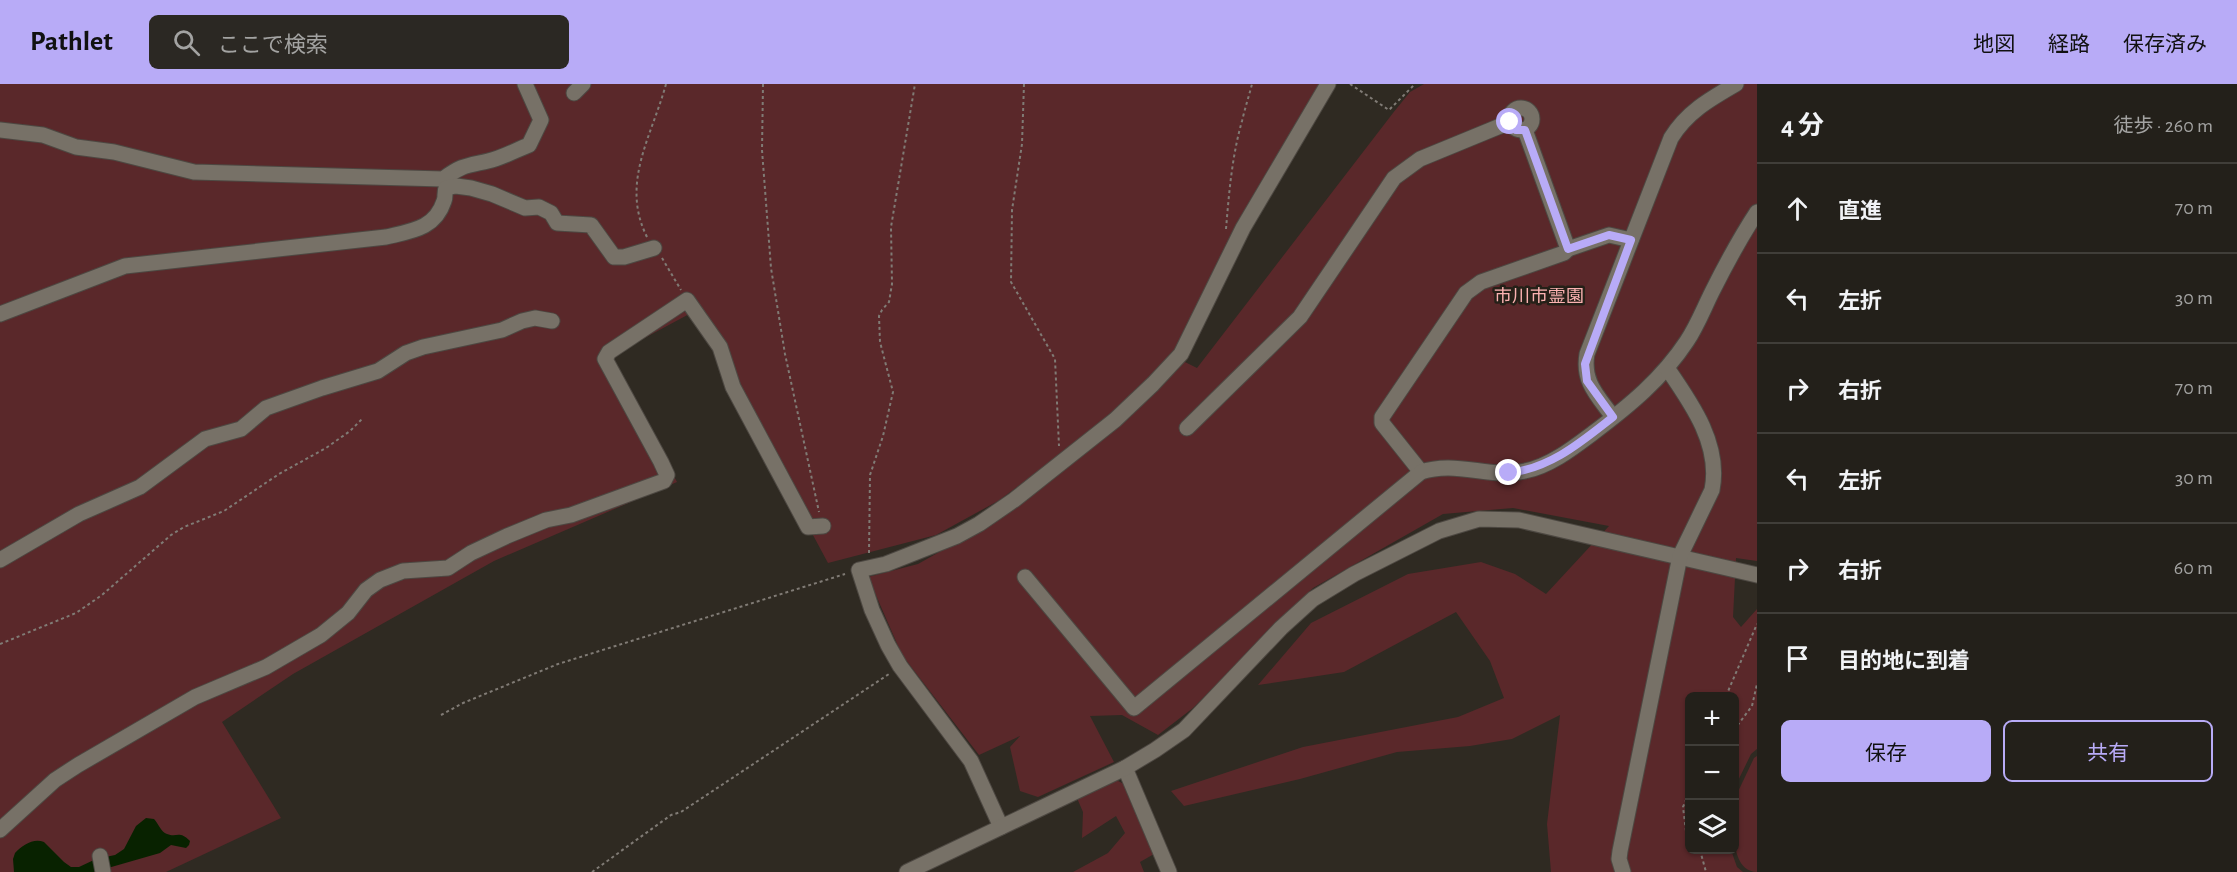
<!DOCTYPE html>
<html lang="ja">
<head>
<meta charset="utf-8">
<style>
	:root { --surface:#23201a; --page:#2b2823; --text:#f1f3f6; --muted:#a3a3a2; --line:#403e39; --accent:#b8abf7 }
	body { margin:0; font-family:"Alegreya Sans","Noto Sans JP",sans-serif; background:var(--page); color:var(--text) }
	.controls { position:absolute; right:18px; bottom:18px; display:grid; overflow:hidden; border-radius:9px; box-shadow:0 2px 4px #0004 }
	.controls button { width:54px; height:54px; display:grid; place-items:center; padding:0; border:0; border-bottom:2px solid var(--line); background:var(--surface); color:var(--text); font:30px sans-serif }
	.stop { position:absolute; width:18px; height:18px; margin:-14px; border:4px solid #b8abf7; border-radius:50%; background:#fff }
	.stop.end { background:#b8abf7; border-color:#fff; box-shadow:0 2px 6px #0008 }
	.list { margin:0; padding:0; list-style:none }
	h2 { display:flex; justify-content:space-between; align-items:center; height:78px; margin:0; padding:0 24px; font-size:26px }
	h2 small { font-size:20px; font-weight:400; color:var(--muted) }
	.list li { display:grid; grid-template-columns:39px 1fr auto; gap:18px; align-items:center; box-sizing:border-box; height:90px; padding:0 24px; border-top:2px solid var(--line) }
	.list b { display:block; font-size:22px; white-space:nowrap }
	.list em { font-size:20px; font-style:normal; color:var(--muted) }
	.actions { display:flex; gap:12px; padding:18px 24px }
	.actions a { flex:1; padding:14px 0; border:2px solid var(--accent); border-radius:9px; text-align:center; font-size:21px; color:var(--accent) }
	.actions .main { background:var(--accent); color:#111 }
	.icon { flex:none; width:33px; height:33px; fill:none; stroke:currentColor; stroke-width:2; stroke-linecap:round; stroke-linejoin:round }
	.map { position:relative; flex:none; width:1757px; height:788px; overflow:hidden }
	header { display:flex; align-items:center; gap:36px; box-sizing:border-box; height:84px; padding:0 30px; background:var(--accent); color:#111 }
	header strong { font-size:28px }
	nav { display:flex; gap:33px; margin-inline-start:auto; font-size:21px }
	.search { width:420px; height:54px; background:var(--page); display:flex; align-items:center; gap:15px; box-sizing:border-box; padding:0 21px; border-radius:9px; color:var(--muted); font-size:22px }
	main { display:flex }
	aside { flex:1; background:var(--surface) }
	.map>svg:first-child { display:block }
	.green { fill:#5a282a }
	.water { fill:#082200 }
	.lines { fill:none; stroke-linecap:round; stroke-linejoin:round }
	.minor-casing { stroke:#4d4842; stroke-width:17 }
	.path { stroke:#807b75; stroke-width:2; stroke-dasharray:3 3; stroke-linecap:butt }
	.minor { stroke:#777167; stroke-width:15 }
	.route { stroke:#b8abf7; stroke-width:8 }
	.labels { text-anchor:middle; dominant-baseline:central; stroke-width:5; stroke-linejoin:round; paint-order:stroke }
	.park-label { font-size:18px; fill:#fbb2b1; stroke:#252018 }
</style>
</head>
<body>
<header>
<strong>Pathlet</strong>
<div class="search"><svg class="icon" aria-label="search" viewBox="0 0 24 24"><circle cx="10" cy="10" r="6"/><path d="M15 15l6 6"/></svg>ここで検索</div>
<nav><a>地図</a><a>経路</a><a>保存済み</a></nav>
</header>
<main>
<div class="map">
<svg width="1757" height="788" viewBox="0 0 1757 788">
	<rect width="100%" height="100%" fill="#2f2a22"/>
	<!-- green -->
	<g class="green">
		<path d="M0 0H1320L1177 266 1132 312 1083 354 998 417 936 451 828 479 693 228 611 272 677 398 494 477 293 590 222 638 281 734 166 788H0Z"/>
		<path d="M1424 0H1757V477L1736 474 1733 533 1741 543 1757 525V665L1751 670 1735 703 1734 612H1690V766H1731L1737 783 1743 788H1551L1547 740 1560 631 1512 655 1470 662 1397 668 1300 695 1184 722 1171 707 1303 663 1458 633 1504 614 1490 577 1456 528 1344 588 1258 601 1311 539 1408 490 1481 478 1515 490 1546 510 1609 442 1513 424 1443 430 1313 504 1193 624 1158 651 1122 631 1090 632 1114 678 1038 713 1020 707 1010 663 1020 652 979 671 902 571 868 493 918 480 989 440 1183 277 1197 284 1393 29 1410 8Z"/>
		<path d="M1757 672V788C1728 788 1733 733 1735 714L1754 674Z"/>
		<path d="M1116 696 1124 700 1154 770 1140 778 1144 788H1073L1108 769 1125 749 1116 732 1082 754 1083 728 1077 714Z"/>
	</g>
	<!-- water -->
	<path class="water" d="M146 734 154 735C158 739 161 748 167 750 177 754 179 746 190 757L189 761 186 764 171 761 160 769 94 788H14L13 775 15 769C23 761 33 754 44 758L64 778 71 783H79L96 775 115 771 124 765 136 742Z"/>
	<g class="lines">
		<!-- minor casing -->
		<g class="minor-casing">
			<g id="minor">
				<path d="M574 9 583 0"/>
				<circle cx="1521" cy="35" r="11"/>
				<path d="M0 46 43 51 76 63 114 68 194 88 443 95C462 81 466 82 488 77 502 74 516 66 529 61L541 36 525 0"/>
				<path d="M1525 46 1568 165 1609 151 1631 156"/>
				<path d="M0 230 125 182 386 153C411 147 435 145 444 117 446 112 444 109 446 104L456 102 471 104 492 110 525 124 539 123 551 129 557 139 591 141 614 173H624L654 164"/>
				<path d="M1613 333C1598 312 1582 298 1587 270L1671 54C1687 28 1710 15 1736 0"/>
				<path d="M1187 344 1300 233 1394 94 1420 75 1510 38"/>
				<path d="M1421 388 1382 339V333L1466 209 1481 198 1564 169 1568 165"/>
				<path d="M0 476 79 430 140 403 205 355 241 345 266 324 322 304 378 287 406 269 423 263 502 246 522 237 535 234 552 237"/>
				<path d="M1025 493 1134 624 1421 388C1456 376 1490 395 1525 387 1550 382 1573 364 1593 349 1629 322 1662 295 1687 257 1697 242 1704 224 1712 208 1726 180 1740 154 1757 128"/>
				<path d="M1125 684 1169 788"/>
				<path d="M1001 743 971 677 900 582 888 561 872 526 859 486 886 480 957 452 979 440 1014 416 1115 336 1153 300 1181 270 1243 144 1328 0"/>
				<path d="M0 746 55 696 78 681 195 613 266 583 321 551 348 529 366 506 380 496 403 487 448 484 471 469 507 452 546 436 571 431 664 397 667 391 661 378 605 275 609 268 687 216 720 263 733 303 808 443 823 442"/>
				<path d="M100 772 103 788"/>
				<path d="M907 788 1125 684 1155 666 1184 646 1281 544 1313 515 1354 490 1439 447 1479 435 1519 436 1757 491"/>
				<path d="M1623 788 1619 775 1620 767 1680 472 1712 406C1721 361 1692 320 1667 284"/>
			</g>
		</g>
		<!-- path -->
		<g class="path">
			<path d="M763 0 762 66 771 184 785 270 819 428"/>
			<path d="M1024 0 1022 60 1012 126 1011 198 1055 275 1059 362"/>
			<path d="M1350 0 1389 26 1415 0"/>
			<path d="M1226 145C1229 109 1232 72 1242 37 1245 24 1249 12 1252 0"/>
			<path d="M647 153C620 99 652 52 666 0"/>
			<path d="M662 174 681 206"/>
			<path d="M869 469 870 391 883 352 893 308 880 258 879 232 882 226 889 218 892 200 891 143 915 0"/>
			<path d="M0 560 76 529 102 511 171 451 184 443 224 427 279 390 326 364 350 347 363 334"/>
			<path d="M1726 612 1757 540"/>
			<path d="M441 631 463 619 558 580 845 490"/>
			<path d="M1734 646 1752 622 1757 600"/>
			<path d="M1686 747 1683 723 1690 707"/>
			<path d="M1700 766 1706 788"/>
			<path d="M592 788 671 731 681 728 889 590"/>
		</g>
		<!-- minor -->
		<use href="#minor" class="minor"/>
	</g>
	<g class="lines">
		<!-- route -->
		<path class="route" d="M1509 389C1551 384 1581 358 1613 333L1587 297 1585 280 1631 156 1609 151 1568 165 1525 46H1516L1510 38"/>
	</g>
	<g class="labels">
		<!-- park labels -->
		<g class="park-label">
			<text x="1539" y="213">市川市霊園</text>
		</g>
	</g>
</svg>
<div class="controls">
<button>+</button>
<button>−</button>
<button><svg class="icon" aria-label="layers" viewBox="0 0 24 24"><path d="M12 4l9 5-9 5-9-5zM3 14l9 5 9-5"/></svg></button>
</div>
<div class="stop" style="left:1510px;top:38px"></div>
<div class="stop end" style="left:1509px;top:389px"></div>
</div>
<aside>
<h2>4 分<small>徒歩 · 260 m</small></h2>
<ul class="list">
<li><svg class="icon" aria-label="ahead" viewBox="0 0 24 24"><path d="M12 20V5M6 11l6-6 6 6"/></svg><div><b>直進</b></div><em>70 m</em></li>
<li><svg class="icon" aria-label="left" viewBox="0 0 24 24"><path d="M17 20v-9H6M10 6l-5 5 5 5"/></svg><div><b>左折</b></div><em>30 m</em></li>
<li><svg class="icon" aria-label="right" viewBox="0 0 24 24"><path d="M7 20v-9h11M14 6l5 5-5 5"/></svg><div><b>右折</b></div><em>70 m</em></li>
<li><svg class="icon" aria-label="left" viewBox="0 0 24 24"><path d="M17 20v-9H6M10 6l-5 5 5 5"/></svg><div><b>左折</b></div><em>30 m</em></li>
<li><svg class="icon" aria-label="right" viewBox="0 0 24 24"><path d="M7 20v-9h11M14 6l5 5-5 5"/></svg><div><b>右折</b></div><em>60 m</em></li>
<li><svg class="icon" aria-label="arrive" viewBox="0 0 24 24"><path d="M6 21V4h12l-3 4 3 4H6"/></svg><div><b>目的地に到着</b></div></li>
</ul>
<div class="actions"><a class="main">保存</a><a>共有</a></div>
</aside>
</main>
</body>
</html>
